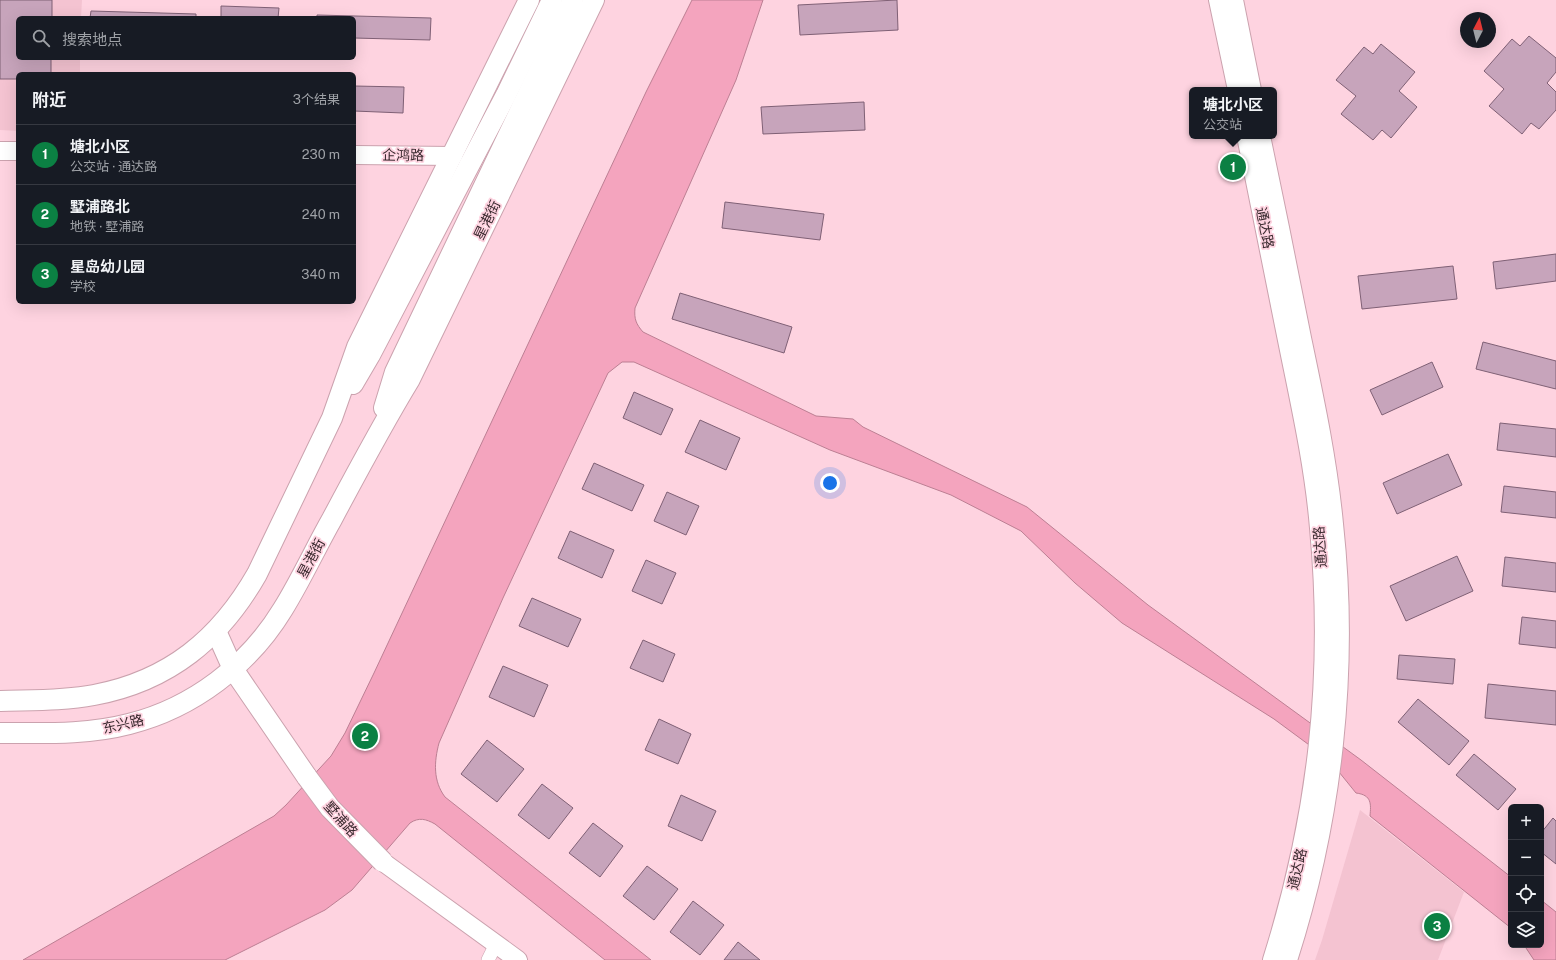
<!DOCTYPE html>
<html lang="zh">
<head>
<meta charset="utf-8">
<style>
	:root { --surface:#171b24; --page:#20242c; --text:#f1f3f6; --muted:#9ea1a6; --line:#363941; --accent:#0b8043 }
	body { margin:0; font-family:"Public Sans","Noto Sans SC",sans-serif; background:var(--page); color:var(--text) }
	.controls { position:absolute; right:12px; bottom:12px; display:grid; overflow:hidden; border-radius:6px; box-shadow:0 4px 16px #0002 }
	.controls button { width:36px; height:36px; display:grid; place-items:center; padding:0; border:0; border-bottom:1px solid var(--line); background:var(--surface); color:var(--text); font:20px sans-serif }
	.compass { position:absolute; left:1460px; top:12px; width:36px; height:36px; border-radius:50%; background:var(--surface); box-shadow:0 4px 16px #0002; rotate:7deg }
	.you { position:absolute; left:830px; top:483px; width:14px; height:14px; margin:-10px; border:3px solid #fff; border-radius:50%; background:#1a73e8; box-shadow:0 0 0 6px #1a73e833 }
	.badge { display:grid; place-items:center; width:26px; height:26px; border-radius:50%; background:var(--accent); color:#fff; font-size:13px; font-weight:700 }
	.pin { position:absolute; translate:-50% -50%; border:2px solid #fff; box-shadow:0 1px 4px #0006 }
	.popup { position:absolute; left:1189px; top:87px; width:88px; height:52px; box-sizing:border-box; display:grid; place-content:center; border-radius:6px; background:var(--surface); filter:drop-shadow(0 1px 3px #0005); font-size:13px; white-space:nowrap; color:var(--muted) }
	.popup b { font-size:15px; color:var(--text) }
	.popup::after { content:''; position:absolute; left:50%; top:100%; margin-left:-8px; border:8px solid transparent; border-top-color:var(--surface) }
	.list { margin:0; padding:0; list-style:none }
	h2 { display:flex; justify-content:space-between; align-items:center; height:52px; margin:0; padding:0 16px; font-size:17px }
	h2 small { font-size:13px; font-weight:400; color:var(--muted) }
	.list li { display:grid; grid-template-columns:26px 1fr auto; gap:12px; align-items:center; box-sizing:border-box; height:60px; padding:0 16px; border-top:1px solid var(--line) }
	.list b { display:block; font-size:15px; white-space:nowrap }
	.list p { margin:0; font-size:13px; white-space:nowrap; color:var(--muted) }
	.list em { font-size:13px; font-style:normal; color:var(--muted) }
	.icon { flex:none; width:22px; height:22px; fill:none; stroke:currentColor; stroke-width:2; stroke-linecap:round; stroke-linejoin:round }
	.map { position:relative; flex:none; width:1556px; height:960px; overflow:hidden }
	.search { position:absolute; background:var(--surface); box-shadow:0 4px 16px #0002; left:16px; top:16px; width:340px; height:44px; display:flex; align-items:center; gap:10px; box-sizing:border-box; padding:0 14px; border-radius:6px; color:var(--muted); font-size:15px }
	.panel { position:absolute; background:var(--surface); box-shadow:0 4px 16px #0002; left:16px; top:72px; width:340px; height:232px; border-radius:6px }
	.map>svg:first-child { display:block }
	.built { fill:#f4c3d1 }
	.water { fill:#f4a4be; stroke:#bc7f93 }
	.building { fill:#c7a4bb; stroke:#7f6075 }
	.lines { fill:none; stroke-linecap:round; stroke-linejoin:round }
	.street-casing { stroke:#cba2ae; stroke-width:14 }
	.secondary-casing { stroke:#cba2ae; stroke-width:20 }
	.primary-casing { stroke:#cba2ae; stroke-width:22 }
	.street { stroke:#fff; stroke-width:13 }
	.secondary { stroke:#fff; stroke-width:18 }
	.primary { stroke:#fff; stroke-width:20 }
	.primary-bridge-casing { stroke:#cba2ae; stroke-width:22; stroke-linecap:butt }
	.primary-bridge { stroke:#fff; stroke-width:20 }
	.labels { text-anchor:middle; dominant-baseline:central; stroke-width:3.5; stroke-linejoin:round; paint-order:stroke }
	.street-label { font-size:14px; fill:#39292e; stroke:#fed3e0 }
</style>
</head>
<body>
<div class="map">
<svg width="1556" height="960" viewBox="0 0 1556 960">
	<rect width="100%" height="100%" fill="#fed3e0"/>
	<!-- built -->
	<g class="built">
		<path d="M0 0H82L81 18H18V58H80V74H18V131L0 130Z"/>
		<path d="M1360 810 1464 892 1438 960H1315L1322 940Z"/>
	</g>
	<!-- water -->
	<g class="water">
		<path d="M692 0H763L736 80 635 308C634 319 636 324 643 332L816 416 853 419 863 427 1027 507 1148 605 1361 760 1511 877V928L1370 816C1371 804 1372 795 1356 793L1339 772 1316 750 1274 719 1122 623 1075 583 1021 531 951 495 830 450 634 362H622L608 373 503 598 439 743C434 762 433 781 445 797L651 960H605L435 824C426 819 419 817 410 823L352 890 325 910 225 960H23L274 816 286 805 331 756 345 733 374 673 646 92Z"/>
		<path d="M1541 900 1556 912V960H1534L1524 945H1541Z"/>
	</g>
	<!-- building -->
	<g class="building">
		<path d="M0 0H52V18H18V58H51V74H18V79H0Z"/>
		<path d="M897 0 898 30 800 35 798 5Z"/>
		<path d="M221 6 279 8 278 18H221Z"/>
		<path d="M91 11 196 14V18H90Z"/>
		<path d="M317 15 431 18 430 40 354 38V18H317Z"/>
		<path d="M1529 36 1556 58V72L1547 83 1556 92V110L1539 129 1531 123 1522 134 1489 106 1504 89 1484 71 1512 39 1520 46Z"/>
		<path d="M1381 44 1415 72 1399 91 1417 107 1391 138 1382 130 1373 140 1341 114 1356 96 1336 80 1364 47 1373 54Z"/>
		<path d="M354 86 404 87 403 113 354 111Z"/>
		<path d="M864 102 865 130 763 134 761 107Z"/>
		<path d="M725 202 824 214 820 240 722 228Z"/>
		<path d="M1556 254V281L1496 289 1493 262Z"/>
		<path d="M1453 266 1457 299 1362 309 1358 276Z"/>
		<path d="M680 293 792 327 784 353 672 319Z"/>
		<path d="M1483 342 1556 361V389L1476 369Z"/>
		<path d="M1432 362 1443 387 1382 415 1370 390Z"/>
		<path d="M634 392 673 409 661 435 623 418Z"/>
		<path d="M700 420 740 438 726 470 685 452Z"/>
		<path d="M1500 423 1556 429V457L1497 450Z"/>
		<path d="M1448 454 1462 485 1397 514 1383 483Z"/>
		<path d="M594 463 644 485 632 511 582 489Z"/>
		<path d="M1504 486 1556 492V518L1501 512Z"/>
		<path d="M667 492 699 506 686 535 654 521Z"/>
		<path d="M570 531 614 550 602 578 558 558Z"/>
		<path d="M1457 556 1473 591 1406 621 1390 586Z"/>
		<path d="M1505 557 1556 563V592L1502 586Z"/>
		<path d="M646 560 676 573 662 604 632 591Z"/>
		<path d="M532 598 581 619 568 647 519 626Z"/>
		<path d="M1522 617 1556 621V648L1519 644Z"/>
		<path d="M643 640 675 654 663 682 630 668Z"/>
		<path d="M1399 655 1455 659 1453 684 1397 679Z"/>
		<path d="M503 666 548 685 534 717 489 697Z"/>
		<path d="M1488 684 1556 691V725L1485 718Z"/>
		<path d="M1418 699 1469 741 1449 765 1398 722Z"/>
		<path d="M659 719 691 734 678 764 645 750Z"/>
		<path d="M487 740 524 769 497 802 461 774Z"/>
		<path d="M1474 754 1516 789 1498 810 1456 775Z"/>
		<path d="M542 784 573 808 549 839 518 815Z"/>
		<path d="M681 795 716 811 702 841 668 826Z"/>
		<path d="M1553 818 1556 821V864L1541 852V833Z"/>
		<path d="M593 823 623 846 600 877 569 853Z"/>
		<path d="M647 866 678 889 654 920 623 896Z"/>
		<path d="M693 901 724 925 700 955 670 932Z"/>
		<path d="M738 942 760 960H724Z"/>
	</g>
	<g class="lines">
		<!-- street casing -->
		<g class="street-casing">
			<path id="street" d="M488 960 496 944"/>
		</g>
		<!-- secondary casing -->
		<g class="secondary-casing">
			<g id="secondary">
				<path d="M1218 0 1237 90"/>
				<path d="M1234 0 1252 90"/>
				<path d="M1246 136C1260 207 1275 279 1289 350 1301 409 1314 468 1319 528 1333 678 1317 817 1272 960"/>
				<path d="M1261 136C1275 203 1289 271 1302 338 1315 400 1328 461 1334 524 1350 671 1333 820 1288 960"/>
				<path d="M0 151H18"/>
				<path d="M354 155 453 156"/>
				<path d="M383 862 518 960"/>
			</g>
		</g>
		<!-- primary casing -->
		<g class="primary-casing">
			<g id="primary">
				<path d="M353 384 370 355 506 95 552 0"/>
				<path d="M384 408 395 372 573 0"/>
				<path d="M216 631 233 669 307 777"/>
				<path d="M0 701C31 700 63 701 94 695 169 681 220 639 257 574L332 418 357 347 529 0"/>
				<path d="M0 733C43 733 87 735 129 724 193 708 249 665 283 609 301 580 315 549 332 519 357 472 382 425 410 379L594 0"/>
			</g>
		</g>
		<!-- street -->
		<use href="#street" class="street"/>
		<!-- secondary -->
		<use href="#secondary" class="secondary"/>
		<!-- primary -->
		<use href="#primary" class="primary"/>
		<!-- primary-bridge casing -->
		<g class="primary-bridge-casing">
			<path id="primary-bridge" d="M307 777 330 808 383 862"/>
		</g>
		<!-- primary-bridge -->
		<use href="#primary-bridge" class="primary-bridge"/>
	</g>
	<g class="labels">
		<!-- street labels -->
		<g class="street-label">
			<text transform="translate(403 155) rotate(1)">企鸿路</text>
			<text transform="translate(487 220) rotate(-64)">星港街</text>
			<text transform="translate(1265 228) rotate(79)">通达路</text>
			<text transform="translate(1320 547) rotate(-94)">通达路</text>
			<text transform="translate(311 558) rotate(-62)">星港街</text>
			<text transform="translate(123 724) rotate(-13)">东兴路</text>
			<text transform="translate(341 819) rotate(48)">墅浦路</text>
			<text transform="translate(1297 869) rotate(-77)">通达路</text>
		</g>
	</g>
</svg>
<div class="controls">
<button>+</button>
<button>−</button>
<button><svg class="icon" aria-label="locate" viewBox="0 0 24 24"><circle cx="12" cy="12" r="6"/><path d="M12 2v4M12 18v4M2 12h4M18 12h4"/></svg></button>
<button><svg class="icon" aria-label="layers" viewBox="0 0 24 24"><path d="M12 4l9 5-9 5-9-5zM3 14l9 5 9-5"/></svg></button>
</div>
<svg class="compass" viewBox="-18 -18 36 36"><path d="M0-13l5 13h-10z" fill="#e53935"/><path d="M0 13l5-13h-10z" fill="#9ea1a6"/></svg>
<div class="you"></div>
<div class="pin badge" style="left:1233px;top:167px">1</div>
<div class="popup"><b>塘北小区</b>公交站</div>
<div class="pin badge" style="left:365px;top:736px">2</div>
<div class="pin badge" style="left:1437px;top:926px">3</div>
<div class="search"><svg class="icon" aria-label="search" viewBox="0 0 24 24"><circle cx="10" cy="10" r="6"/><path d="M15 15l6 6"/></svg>搜索地点</div>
<section class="panel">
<h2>附近<small>3个结果</small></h2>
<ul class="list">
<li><span class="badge">1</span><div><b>塘北小区</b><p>公交站 · 通达路</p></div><em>230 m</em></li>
<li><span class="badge">2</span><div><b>墅浦路北</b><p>地铁 · 墅浦路</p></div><em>240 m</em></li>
<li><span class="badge">3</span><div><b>星岛幼儿园</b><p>学校</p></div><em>340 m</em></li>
</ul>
</section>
</div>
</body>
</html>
